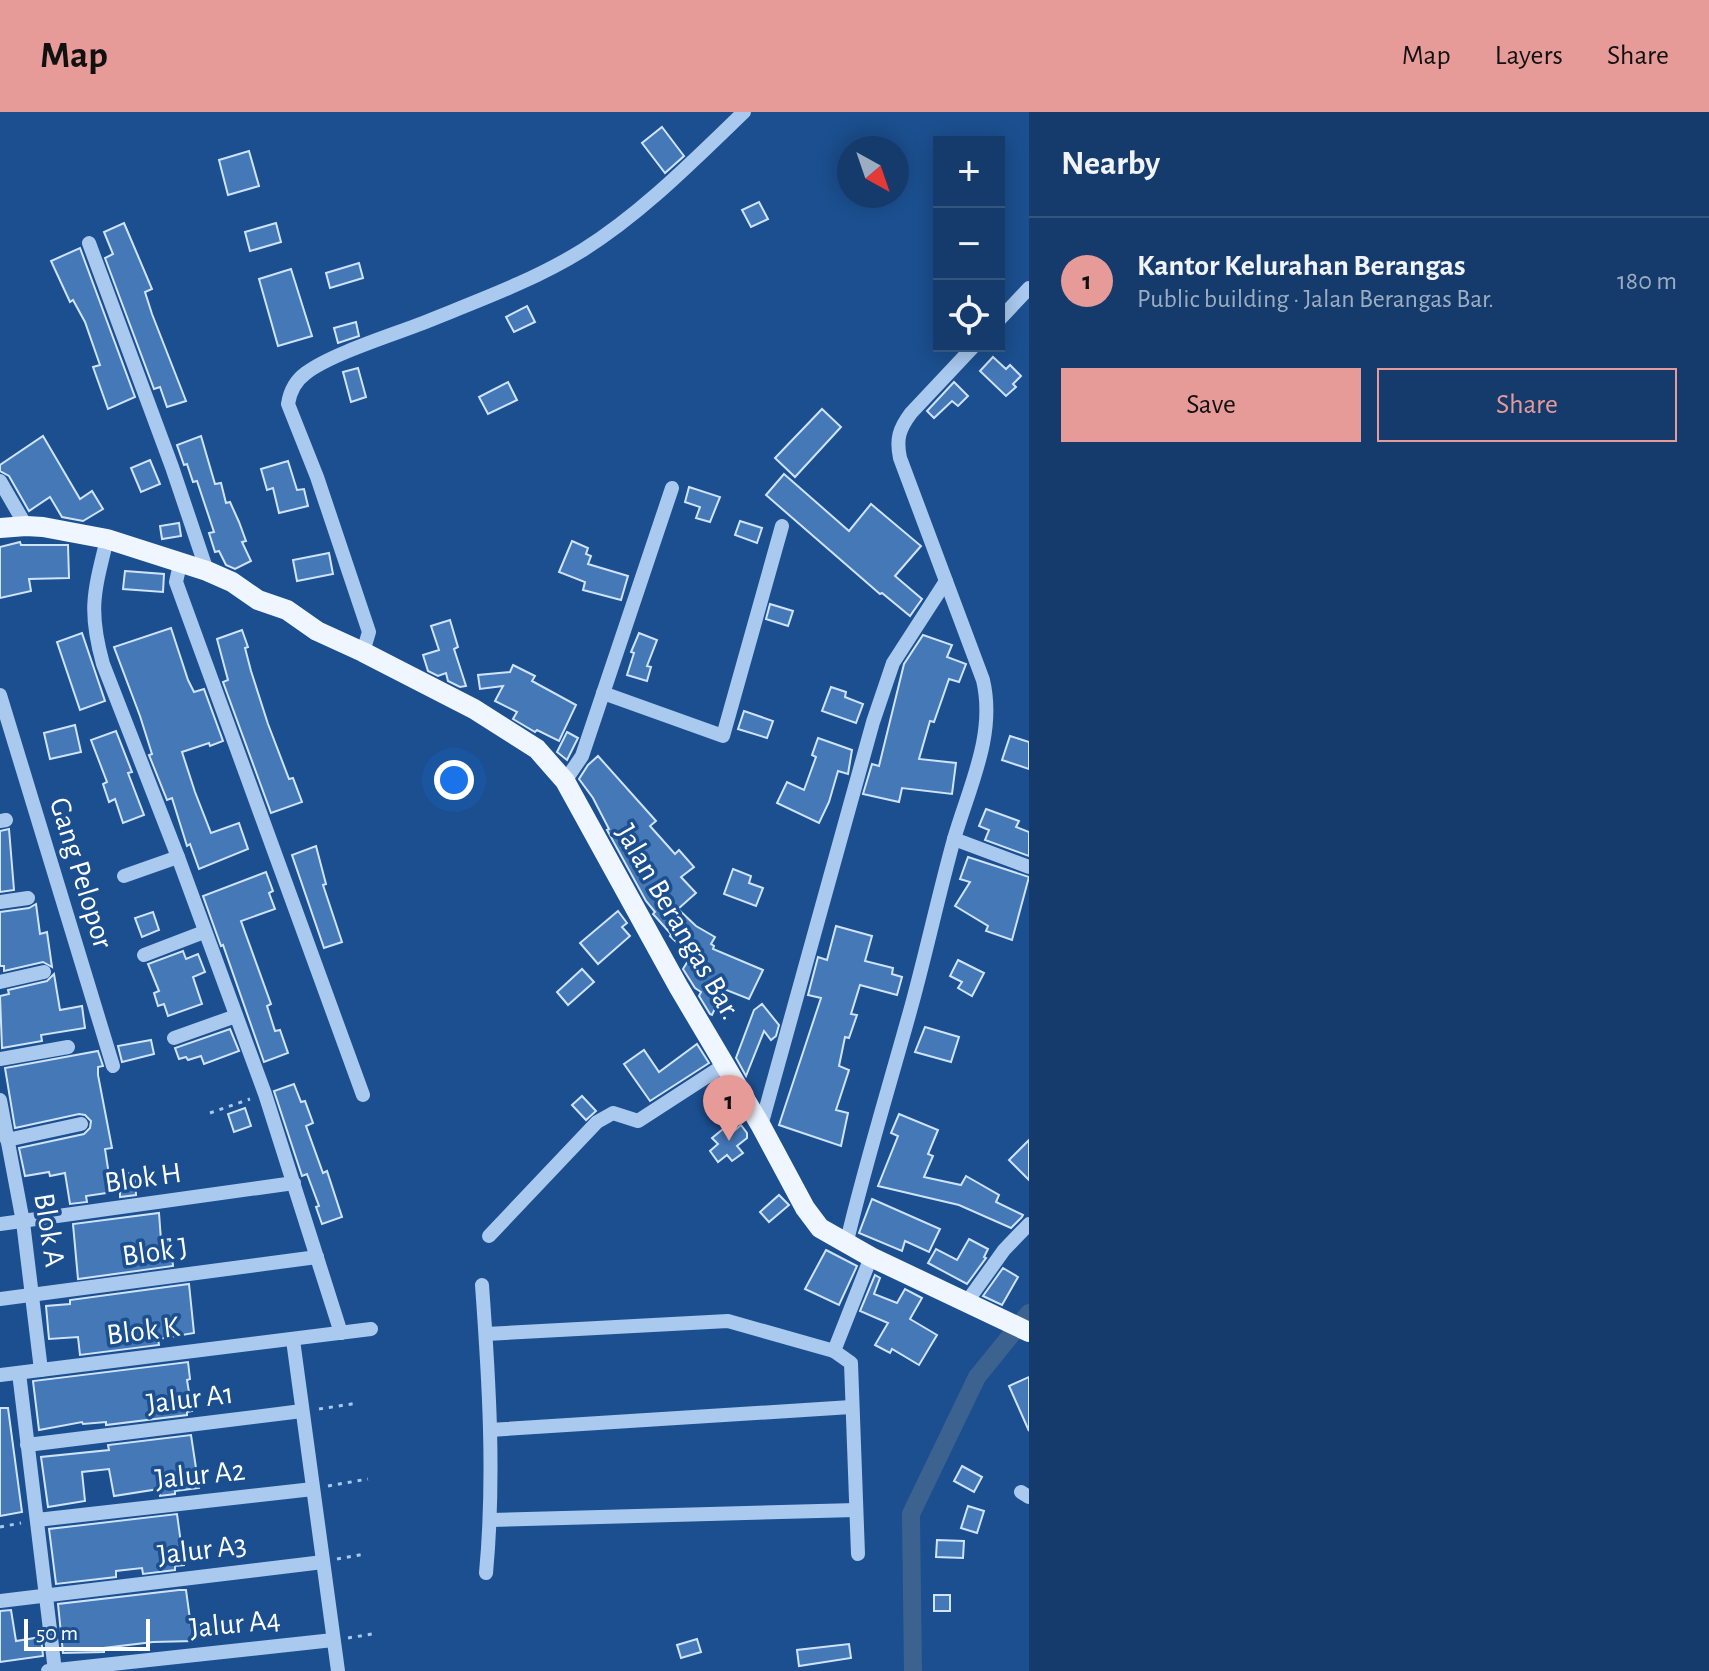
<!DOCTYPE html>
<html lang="en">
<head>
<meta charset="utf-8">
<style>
	:root { --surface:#143b6b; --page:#214673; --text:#f1f3f6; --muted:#9dadc1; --line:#33557e; --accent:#e69b98 }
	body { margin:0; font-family:"Alegreya Sans",sans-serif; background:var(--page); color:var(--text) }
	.controls { position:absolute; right:24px; top:24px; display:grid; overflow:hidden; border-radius:0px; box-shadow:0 4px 20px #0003 }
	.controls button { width:72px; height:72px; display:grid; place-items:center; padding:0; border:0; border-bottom:2px solid var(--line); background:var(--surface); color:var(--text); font:40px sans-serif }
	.compass { position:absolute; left:837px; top:24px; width:72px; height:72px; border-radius:50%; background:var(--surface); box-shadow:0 4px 20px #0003; rotate:140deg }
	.scale { position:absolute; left:24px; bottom:20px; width:126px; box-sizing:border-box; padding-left:8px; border:4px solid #fff; border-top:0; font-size:22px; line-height:28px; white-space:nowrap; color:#fff; -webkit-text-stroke:6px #1b4f8f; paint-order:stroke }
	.you { position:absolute; left:454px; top:668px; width:28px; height:28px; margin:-20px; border:6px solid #fff; border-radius:50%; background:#1a73e8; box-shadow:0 0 0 12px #1a73e833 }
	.badge { display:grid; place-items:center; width:52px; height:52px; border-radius:50%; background:var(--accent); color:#111; font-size:26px; font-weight:700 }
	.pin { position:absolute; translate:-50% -66px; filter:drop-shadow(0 2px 4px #0008) }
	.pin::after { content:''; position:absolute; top:42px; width:28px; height:24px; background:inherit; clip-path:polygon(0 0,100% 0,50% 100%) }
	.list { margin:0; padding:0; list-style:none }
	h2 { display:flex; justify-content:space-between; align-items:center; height:104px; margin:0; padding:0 32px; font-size:34px }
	h2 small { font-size:26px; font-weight:400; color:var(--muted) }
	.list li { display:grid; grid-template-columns:52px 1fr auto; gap:24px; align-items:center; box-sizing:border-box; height:128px; padding:0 32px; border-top:2px solid var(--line) }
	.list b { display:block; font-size:30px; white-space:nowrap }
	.list p { margin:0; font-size:26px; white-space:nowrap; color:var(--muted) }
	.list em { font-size:26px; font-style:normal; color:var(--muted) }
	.actions { display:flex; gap:16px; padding:24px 32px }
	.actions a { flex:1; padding:18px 0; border:2px solid var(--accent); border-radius:0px; text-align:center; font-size:28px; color:var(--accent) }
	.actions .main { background:var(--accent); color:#111 }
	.icon { flex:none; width:44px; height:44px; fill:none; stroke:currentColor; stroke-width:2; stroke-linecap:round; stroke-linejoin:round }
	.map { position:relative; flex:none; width:1029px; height:1559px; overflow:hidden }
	header { display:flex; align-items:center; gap:48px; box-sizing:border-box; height:112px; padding:0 40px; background:var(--accent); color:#111 }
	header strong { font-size:38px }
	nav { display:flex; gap:44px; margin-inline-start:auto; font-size:28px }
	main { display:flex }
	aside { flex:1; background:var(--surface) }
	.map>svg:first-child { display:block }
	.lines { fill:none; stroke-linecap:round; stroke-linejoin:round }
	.canal { stroke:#3c6290; stroke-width:18 }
	.building { fill:#4478b7; stroke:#cfe3fa; stroke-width:2 }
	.path { stroke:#a9c9ee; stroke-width:3; stroke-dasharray:4 6; stroke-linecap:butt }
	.minor { stroke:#a9c9ee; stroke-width:14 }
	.major { stroke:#f0f6ff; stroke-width:20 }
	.labels { text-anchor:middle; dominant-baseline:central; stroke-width:7; stroke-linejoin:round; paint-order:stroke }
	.street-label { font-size:30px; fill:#fff; stroke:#1b4f8f }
</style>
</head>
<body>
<header>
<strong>Map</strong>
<nav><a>Map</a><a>Layers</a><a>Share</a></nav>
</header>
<main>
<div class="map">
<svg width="1029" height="1559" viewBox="0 0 1029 1559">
	<rect width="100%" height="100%" fill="#1b4f8f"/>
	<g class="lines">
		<!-- canal -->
		<path class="canal" d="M913 1559 911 1402 977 1265 1029 1201"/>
	</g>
	<!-- building -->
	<g class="building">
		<path d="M662 15 684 44 665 61 642 31Z"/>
		<path d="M249 39 259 74 228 83 219 48Z"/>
		<path d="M759 90 768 107 751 115 742 98Z"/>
		<path d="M124 111 152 177 145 180 152 202 186 289 167 295 160 275 154 277 105 146 113 142 104 120Z"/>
		<path d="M276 111 281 130 250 139 245 120Z"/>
		<path d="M80 136 135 285 108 297 93 255 100 253 85 210 73 188 70 190 51 149Z"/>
		<path d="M359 151 363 166 330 176 326 161Z"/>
		<path d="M291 157 312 224 278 234 259 167Z"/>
		<path d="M527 194 535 210 514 220 506 205Z"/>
		<path d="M356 210 359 224 338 231 334 216Z"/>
		<path d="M993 245 1006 257 1010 253 1021 264 1013 272 1016 275 1006 284 980 259Z"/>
		<path d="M358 256 366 285 351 290 343 260Z"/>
		<path d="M508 270 517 288 488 302 479 285Z"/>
		<path d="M954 270 968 284 958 294 952 289 934 306 927 299Z"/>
		<path d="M822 297 841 315 795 365 775 346Z"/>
		<path d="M43 324 80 387 92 379 103 397 83 409 62 405 50 385 29 399 9 364 0 359V353Z"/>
		<path d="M201 324 215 372 221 371 226 391 230 390 239 410 246 429 242 430 251 449 235 457 226 453 219 439 215 440 209 421 214 420 197 369 193 370 187 352 184 353 177 333Z"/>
		<path d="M150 348 160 372 141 380 131 356Z"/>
		<path d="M288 349 297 378 304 377 308 394 279 401 273 376 267 378 261 357Z"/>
		<path d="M784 362 849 419 871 392 921 434 895 464 922 487 910 504 882 481 880 482 766 383Z"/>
		<path d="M689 375 720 385 710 410 696 406 700 395 685 390Z"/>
		<path d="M740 409 762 416 757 431 735 423Z"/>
		<path d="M179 411 181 424 162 427 160 414Z"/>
		<path d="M572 429 588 436 586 442 591 444 588 452 628 464 621 488 583 478 585 470 559 460Z"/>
		<path d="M20 430 21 433H68L69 466 29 467 31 479 0 486V435Z"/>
		<path d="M329 441 333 462 297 469 293 448Z"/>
		<path d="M125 459 164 462 163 480 123 477Z"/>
		<path d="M770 492 793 499 788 514 766 507Z"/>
		<path d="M450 508 458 535 454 537 466 574 460 575 448 569 446 561 438 564 428 559 423 543 439 538 431 514Z"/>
		<path d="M171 516 188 568 194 580 204 577 223 629 210 634 209 631 182 640 195 680 211 721 239 711 248 737 199 757 190 732 187 734 172 686 167 688 149 643 152 642 140 604 114 535Z"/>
		<path d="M242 518 248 535 245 536 251 559 268 612 289 667 293 666 302 690 271 701 223 570 228 568 217 527Z"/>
		<path d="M82 521 105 589 80 598 57 530Z"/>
		<path d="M639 521 657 528 647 554 651 555 647 569 627 563 634 541 631 540Z"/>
		<path d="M923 523 952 533 947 545 966 552 959 570 949 567 934 610 930 609 919 647 956 651 952 682 902 676 899 690 863 682 872 652 879 654 904 552Z"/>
		<path d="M513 553 535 564 532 569 576 593 559 629 537 618 535 620 513 607 517 600 495 589 503 574 480 577 478 563 510 560Z"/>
		<path d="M831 575 846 580 845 585 863 592 856 611 822 599Z"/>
		<path d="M744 599 773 609 767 626 738 617Z"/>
		<path d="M75 613 81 640 50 647 44 621Z"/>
		<path d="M116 619 132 660 128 661 144 703 123 711 115 687 109 690 103 672 107 670 91 628Z"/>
		<path d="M567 620 578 626 567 648 557 640Z"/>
		<path d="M1010 624 1029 630V657L1002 648Z"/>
		<path d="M818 626 852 638 848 662 838 659 829 690 819 711 777 691 787 670 804 678 816 645 812 643Z"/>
		<path d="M598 644 656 709 650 714 675 742 679 738 694 755 681 765 696 781 678 797 696 814 715 825 711 832 714 834 713 837 763 858 749 887 724 877 712 903 710 902 699 884 701 880 695 876 683 857 691 844 670 824 671 822 653 802 655 800 646 789 607 718 609 717 593 686 579 667 588 653Z"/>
		<path d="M986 697 1019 709 1016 715 1029 720V744L985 728 989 718 979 714Z"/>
		<path d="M9 717 14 778 0 780V719Z"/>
		<path d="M316 734 326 772 323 773 342 830 324 836 292 743Z"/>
		<path d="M968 745 1029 765 1012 828 986 819 988 814 955 794 970 770 960 767Z"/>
		<path d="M733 757 751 764 749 771 763 776 756 794 724 782Z"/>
		<path d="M266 760 273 779 269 781 275 797 241 809 271 892 267 894 275 919 280 918 288 941 264 950 223 833 221 834 203 784Z"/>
		<path d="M36 792 40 822 47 820 52 855 43 850 4 859V854H0V800L29 796Z"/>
		<path d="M618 799 627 811 622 815 630 824 598 852 580 831Z"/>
		<path d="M153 800 159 818 142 825 135 806Z"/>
		<path d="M836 814 872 824 865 849 893 856 892 862 902 865 897 883 860 873 851 902 857 903 849 926 845 925 839 954 849 958 836 998 848 1001 841 1034 779 1013 821 886 808 883 818 845 827 848Z"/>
		<path d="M183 839 186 847 198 842 205 860 193 865 202 892 168 904 164 892 158 894 154 881 159 879 148 852Z"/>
		<path d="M958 848 984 861 972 884 958 876 962 870 950 864Z"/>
		<path d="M582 857 594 870 568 893 557 880Z"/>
		<path d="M54 862 60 898 82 894 85 916 41 923 42 929 2 936 0 884 9 882 8 878 47 869Z"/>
		<path d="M762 892 779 913 776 924 771 928 764 919 746 964 736 946 754 898Z"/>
		<path d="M925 915 959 925 951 950 915 940Z"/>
		<path d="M230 917 239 939 204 952 201 944 188 948 186 945 179 947 175 936Z"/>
		<path d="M151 928 154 942 122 950 118 934Z"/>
		<path d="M697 932 709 951 650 989 624 952 644 938 659 960Z"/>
		<path d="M98 939 103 954 98 955V963L112 1036 105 1037 109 1063 135 1061 136 1083 120 1085V1079L86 1084 87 1090 70 1092 65 1061 50 1064 49 1060 25 1064 19 1036 84 1022 90 1016 91 1009 85 1003 79 1002 15 1016 5 956Z"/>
		<path d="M294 972 301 990 305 989 313 1011 306 1014 323 1061 327 1059 342 1105 322 1112 316 1095 319 1094 307 1062 302 1064 274 979Z"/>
		<path d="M582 984 596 999 586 1008 572 993Z"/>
		<path d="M245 996 251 1014 234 1020 228 1002Z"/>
		<path d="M899 1002 938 1018 928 1042 933 1044 924 1065 961 1073 966 1064 999 1083 996 1090 1023 1103 1022 1105 1011 1116 959 1093 878 1074 898 1024 891 1021Z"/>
		<path d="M741 1013 747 1021V1026L737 1034 743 1041 732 1049 727 1043 718 1050 710 1039 718 1032 712 1026 723 1017 728 1024Z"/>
		<path d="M1029 1028V1068L1009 1048Z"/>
		<path d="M779 1083 789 1093 769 1110 760 1100Z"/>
		<path d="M872 1087 940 1117 929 1140 905 1129 902 1139 859 1121Z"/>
		<path d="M159 1101 161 1128 170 1127 173 1154 78 1167 73 1112Z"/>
		<path d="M969 1127 988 1137 984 1145 986 1146 967 1172 928 1151 936 1137 957 1148Z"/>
		<path d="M826 1138 857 1154 839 1193 805 1177Z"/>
		<path d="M1003 1156 1018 1165 1002 1193 983 1184Z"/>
		<path d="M875 1163 880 1166 874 1182 897 1191 905 1177 922 1186 910 1207 937 1223 919 1253 892 1237 890 1241 875 1233 888 1211 860 1199Z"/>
		<path d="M189 1172 194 1221 158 1227 159 1233 80 1243 78 1225 49 1227 46 1194 70 1192V1188Z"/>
		<path d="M188 1250 190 1267 187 1268 192 1299 187 1300V1303L106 1313V1310L83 1312 82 1310 39 1318 33 1269Z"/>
		<path d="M1029 1265V1319L1009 1274Z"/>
		<path d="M0 1296H8L22 1400 0 1404Z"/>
		<path d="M191 1323 199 1376 175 1379V1382L160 1384 159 1377 114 1384 109 1357 82 1360 85 1389 48 1395 41 1345 109 1338 108 1333Z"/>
		<path d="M962 1354 982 1365 974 1380 954 1369Z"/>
		<path d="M968 1394 984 1399 977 1421 961 1416Z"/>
		<path d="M177 1402 184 1453 175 1454V1458L143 1462 142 1456 116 1459V1465L56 1472 49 1417Z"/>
		<path d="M937 1428 964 1429 963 1446 936 1445Z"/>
		<path d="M179 1478H186L193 1529 153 1530 104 1536V1540L63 1541 58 1492Z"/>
		<rect x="934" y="1483" width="16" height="16"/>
		<path d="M11 1498 16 1529 41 1525 43 1544 0 1550V1499Z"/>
		<path d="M697 1527 701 1540 681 1546 677 1533Z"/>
		<path d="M849 1532 851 1546 799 1554 797 1538Z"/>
	</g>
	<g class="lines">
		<!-- path -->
		<g class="path">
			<path d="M210 1001 250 987"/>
			<path d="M319 1297 358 1291"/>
			<path d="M328 1374 368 1367"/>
			<path d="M0 1415 21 1411"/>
			<path d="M337 1447 365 1442"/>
			<path d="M348 1526 372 1522"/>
		</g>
		<!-- minor -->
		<g class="minor">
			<path d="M89 131 172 355 207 459"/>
			<path d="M999 208 1029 176"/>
			<path d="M0 369 26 414"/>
			<path d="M107 427C94 480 88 498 103 552L178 745 265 982 341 1221"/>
			<path d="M180 452 176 470 363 983"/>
			<path d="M363 540 369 520 317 365 288 292C290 279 295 269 306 261 331 242 392 223 423 211 477 189 533 169 583 138 642 101 694 48 744 0"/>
			<path d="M603 581 723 624 782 414"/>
			<path d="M0 583 113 954"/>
			<path d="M565 669 582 644 672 376"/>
			<path d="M0 709 6 708"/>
			<path d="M954 727 1029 755"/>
			<path d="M124 764 178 745"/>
			<path d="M0 790 28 786"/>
			<path d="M144 843 204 820"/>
			<path d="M0 870 44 860"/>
			<path d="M174 926 236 904"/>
			<path d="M0 947 68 935"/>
			<path d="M0 988 23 1110 41 1258"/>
			<path d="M761 1014 873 610 893 551 946 469"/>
			<path d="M7 1028 81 1012"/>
			<path d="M0 1112 294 1071"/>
			<path d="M489 1124 597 1010 613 1001 638 1009 726 952"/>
			<path d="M846 1133C865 1052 890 972 912 892 927 837 939 781 954 727 969 675 996 623 983 568L900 346C896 327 899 317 911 301L974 234"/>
			<path d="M482 1173C489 1269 495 1365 486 1461"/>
			<path d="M0 1187 317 1145"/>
			<path d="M966 1191 1004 1138 1029 1112"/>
			<path d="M486 1222 728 1209 834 1239"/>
			<path d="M293 1228 338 1559"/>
			<path d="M19 1261 55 1559"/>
			<path d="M0 1263 371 1217"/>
			<path d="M490 1318 851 1295"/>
			<path d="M27 1333 302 1299"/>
			<path d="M1021 1380 1029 1385"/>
			<path d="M37 1408 313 1377"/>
			<path d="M491 1408 856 1398"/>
			<path d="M858 1442 851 1251 834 1239 871 1145"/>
			<path d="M0 1489 323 1450"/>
			<path d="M48 1559 333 1528"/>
		</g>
		<!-- major -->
		<path class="major" d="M0 416 26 414 43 415 107 427 207 459 232 470 258 488 287 498 317 519 363 540 474 597 537 637 565 669 678 874 761 1014 805 1096 820 1116 871 1145 1029 1220"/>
	</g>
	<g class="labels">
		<!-- street labels -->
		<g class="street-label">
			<text transform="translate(81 761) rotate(73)">Gang Pelopor</text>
			<text transform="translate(678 810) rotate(60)">Jalan Berangas Bar.</text>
			<text transform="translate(143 1066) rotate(-8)">Blok H</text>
			<text transform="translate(49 1118) rotate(81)">Blok A</text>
			<text transform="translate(155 1140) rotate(-8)">Blok J</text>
			<text transform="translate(143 1219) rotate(-7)">Blok K</text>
			<text transform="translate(190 1287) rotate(-7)">Jalur A1</text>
			<text transform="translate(200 1363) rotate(-6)">Jalur A2</text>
			<text transform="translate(202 1438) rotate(-7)">Jalur A3</text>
			<text transform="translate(235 1512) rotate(-6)">Jalur A4</text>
		</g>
	</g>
</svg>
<div class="controls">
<button>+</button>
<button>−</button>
<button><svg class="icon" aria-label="locate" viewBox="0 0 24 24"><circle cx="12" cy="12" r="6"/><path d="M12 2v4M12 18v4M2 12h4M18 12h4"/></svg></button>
</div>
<svg class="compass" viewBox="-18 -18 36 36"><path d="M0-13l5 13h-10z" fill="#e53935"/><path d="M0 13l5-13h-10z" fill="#9dadc1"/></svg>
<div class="scale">50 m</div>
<div class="you"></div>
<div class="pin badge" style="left:729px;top:1029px">1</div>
</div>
<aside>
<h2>Nearby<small></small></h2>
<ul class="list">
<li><span class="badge">1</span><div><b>Kantor Kelurahan Berangas</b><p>Public building · Jalan Berangas Bar.</p></div><em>180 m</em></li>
</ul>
<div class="actions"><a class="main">Save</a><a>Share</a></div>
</aside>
</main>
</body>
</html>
